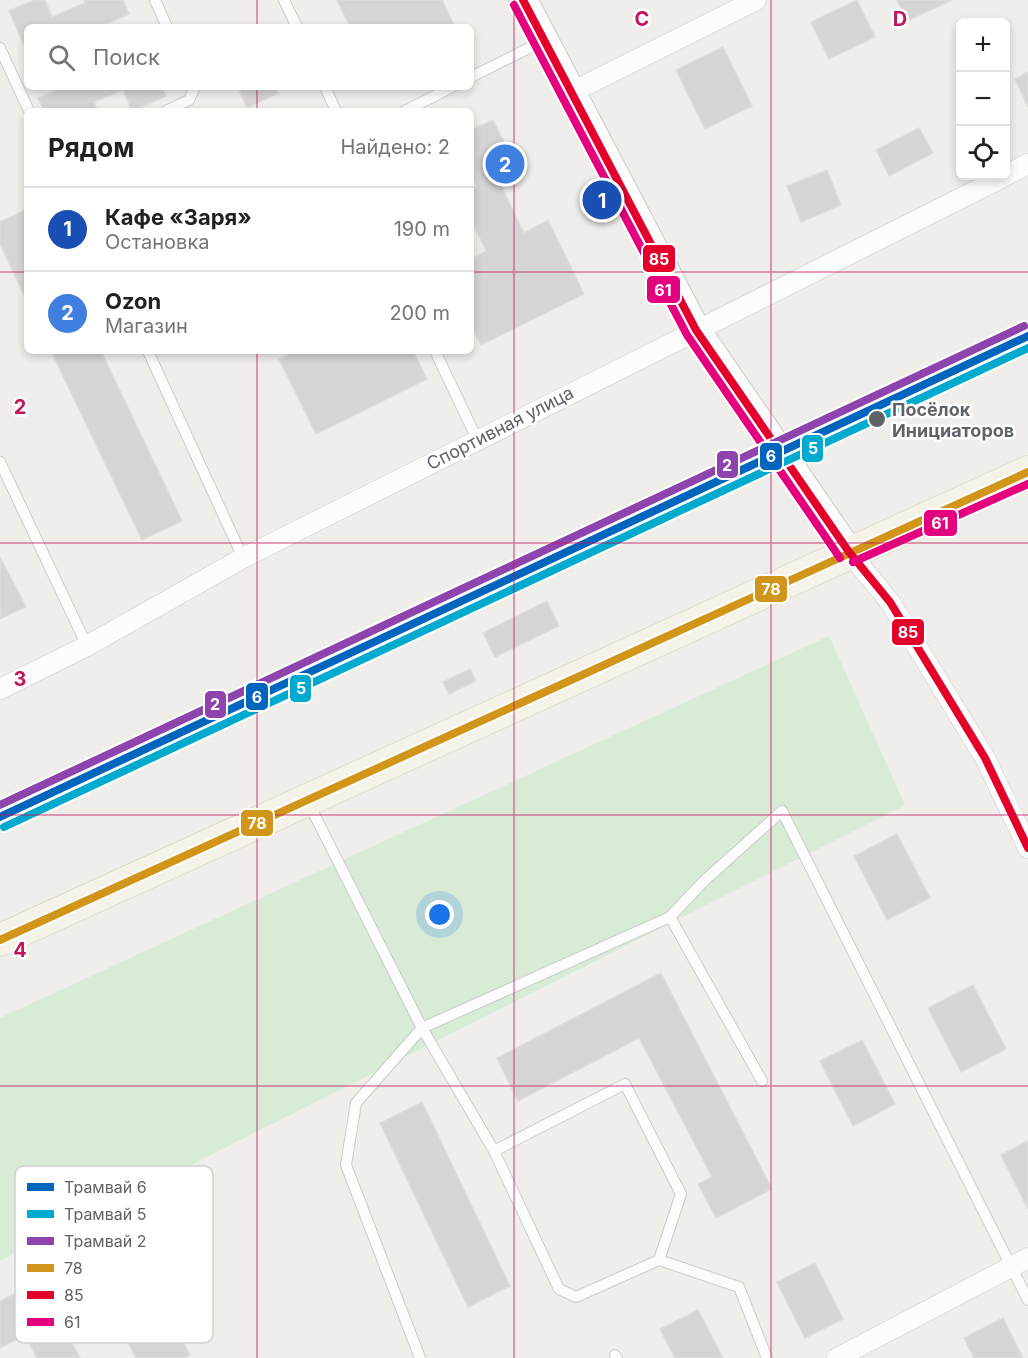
<!DOCTYPE html>
<html lang="ru">
<head>
<meta charset="utf-8">
<style>
	:root { --surface:#fff; --page:#f2f2f2; --text:#202124; --muted:#757577; --line:#e0e0e0; --accent:#ea580c }
	body { margin:0; font-family:Inter,sans-serif; background:var(--page); color:var(--text) }
	.controls { position:absolute; right:18px; top:18px; display:grid; overflow:hidden; border-radius:9px; box-shadow:0 3px 9px #0003 }
	.controls button { width:54px; height:54px; display:grid; place-items:center; padding:0; border:0; border-bottom:2px solid var(--line); background:var(--surface); color:var(--text); font:30px sans-serif }
	.you { position:absolute; left:440px; top:915px; width:21px; height:21px; margin:-15px; border:4px solid #fff; border-radius:50%; background:#1a73e8; box-shadow:0 0 0 9px #1a73e833 }
	.badge { display:grid; place-items:center; width:39px; height:39px; border-radius:50%; background:var(--accent); color:#fff; font-size:20px; font-weight:700 }
	.pin { position:absolute; translate:-50% -50%; border:3px solid #fff; box-shadow:0 2px 6px #0006 }
	.list { margin:0; padding:0; list-style:none }
	h2 { display:flex; justify-content:space-between; align-items:center; height:78px; margin:0; padding:0 24px; font-size:26px }
	h2 small { font-size:20px; font-weight:400; color:var(--muted) }
	.list li { display:grid; grid-template-columns:39px 1fr auto; gap:18px; align-items:center; box-sizing:border-box; height:84px; padding:0 24px; border-top:2px solid var(--line) }
	.list b { display:block; font-size:22px; white-space:nowrap }
	.list p { margin:0; font-size:20px; white-space:nowrap; color:var(--muted) }
	.list em { font-size:20px; font-style:normal; color:var(--muted) }
	.icon { flex:none; width:33px; height:33px; fill:none; stroke:currentColor; stroke-width:2; stroke-linecap:round; stroke-linejoin:round }
	.map { position:relative; flex:none; width:1028px; height:1358px; overflow:hidden }
	.search { position:absolute; background:var(--surface); box-shadow:0 3px 9px #0003; left:24px; top:24px; width:450px; height:66px; display:flex; align-items:center; gap:15px; box-sizing:border-box; padding:0 21px; border-radius:9px; color:var(--muted); font-size:22px }
	.panel { position:absolute; background:var(--surface); box-shadow:0 3px 9px #0003; left:24px; top:108px; width:450px; height:246px; border-radius:9px }
	.map>svg:first-child { display:block }
	.green { fill:#d8ebd6 }
	.building { fill:#d6d5d3; stroke:#deddd9; stroke-width:1.5 }
	.lines { fill:none; stroke-linecap:round; stroke-linejoin:round }
	.lane-casing { stroke:#cbcccc; stroke-width:12 }
	.street-casing { stroke:#cbcccc; stroke-width:21 }
	.secondary-casing { stroke:#cacacb; stroke-width:30 }
	.primary-casing { stroke:#d7ceb8; stroke-width:33 }
	.lane { stroke:#fdfcfc; stroke-width:10 }
	.street { stroke:#fdfcfc; stroke-width:20 }
	.secondary { stroke:#fdfcfc; stroke-width:28 }
	.primary { stroke:#f4f2e9; stroke-width:32 }
	.bus-1-casing { stroke:#fff; stroke-width:12 }
	.bus-2-casing { stroke:#fff; stroke-width:12 }
	.bus-3-casing { stroke:#fff; stroke-width:12 }
	.bus-1 { stroke:#d1951a; stroke-width:8 }
	.bus-2 { stroke:#e4002b; stroke-width:8 }
	.bus-3 { stroke:#e5007d; stroke-width:8 }
	.tram-1-casing { stroke:#fff; stroke-width:12 }
	.tram-2-casing { stroke:#fff; stroke-width:12 }
	.tram-3-casing { stroke:#fff; stroke-width:12 }
	.tram-1 { stroke:#0065bd; stroke-width:8 }
	.tram-2 { stroke:#00a9ce; stroke-width:8 }
	.tram-3 { stroke:#8e44ad; stroke-width:8 }
	.grid { fill:none; stroke:#c2185b; stroke-width:1.5; stroke-opacity:0.55 }
	.stop-dot { fill:#5f6368; stroke:#fff; stroke-width:2 }
	.labels { text-anchor:middle; dominant-baseline:central; stroke-width:5; stroke-linejoin:round; paint-order:stroke }
	.stop-label { font-size:18px; font-weight:bold; fill:#5f6368; stroke:#fff; text-anchor:start }
	.street-label { font-size:18px; fill:#5f6368; stroke:#fff }
	.key { fill:#fff; stroke:#cfd0d2; stroke-width:1.5 }
	.key-label { font-size:16px; fill:#5f6368 }
	.grid-label { font-size:20px; text-anchor:middle; font-weight:bold; fill:#c2185b; stroke:#fff; stroke-width:5; stroke-linejoin:round; paint-order:stroke }
	.line-badge { stroke:#fff; stroke-width:2 }
	.badge-label { font-size:16px; text-anchor:middle; font-weight:bold; fill:#fff }
</style>
</head>
<body>
<div class="map">
<svg width="1028" height="1358" viewBox="0 0 1028 1358">
	<rect width="100%" height="100%" fill="#efeeea"/>
	<!-- green -->
	<path class="green" d="M829 636 905 805 0 1261V1018Z"/>
	<!-- building -->
	<g class="building">
		<path d="M34 0H45L52 17 85 3 84 0H123L129 14 100 27H27V52L9 11Z"/>
		<path d="M337 0H442L455 27H350Z"/>
		<path d="M857 0 875 37 829 59 811 22Z"/>
		<path d="M897 0H952L907 21Z"/>
		<path d="M723 47 752 106 705 129 676 70Z"/>
		<path d="M1028 72V107L1015 79Z"/>
		<path d="M64 87H162L166 96 132 111 123 90 94 102 98 111H44L38 98Z"/>
		<path d="M238 87H275L278 93 247 108Z"/>
		<path d="M493 120 521 176 501 186 524 233 548 220 584 294 481 345 471 325V259L486 251 471 219V189L477 186 471 176V130Z"/>
		<path d="M919 128 933 153 889 176 876 150Z"/>
		<path d="M827 170 841 205 801 222 787 186Z"/>
		<path d="M27 209V301L0 244V222Z"/>
		<path d="M51 351H101L182 521 142 540Z"/>
		<path d="M296 351H413L427 379 316 434 279 359Z"/>
		<path d="M0 557 26 607 0 619Z"/>
		<path d="M547 601 559 626 495 657 483 633Z"/>
		<path d="M470 669 476 681 449 694 443 682Z"/>
		<path d="M897 834 930 898 887 920 854 856Z"/>
		<path d="M661 973 772 1189 716 1218 698 1184 712 1177 639 1038 518 1101 497 1058Z"/>
		<path d="M973 985 1006 1049 961 1072 928 1008Z"/>
		<path d="M862 1040 895 1104 853 1126 820 1061Z"/>
		<path d="M422 1102 510 1286 468 1307 380 1123Z"/>
		<path d="M1028 1141V1209L1001 1155Z"/>
		<path d="M128 1236 190 1355 184 1358H136L103 1295 59 1317 80 1358H37L25 1335 0 1348V1301Z"/>
		<path d="M815 1263 843 1319 805 1338 777 1282Z"/>
		<path d="M698 1310 723 1358H675L660 1329Z"/>
		<path d="M1003 1318 1023 1358H974L964 1338Z"/>
	</g>
	<g class="lines">
		<!-- lane casing -->
		<g class="lane-casing">
			<g id="lane">
				<path d="M155 0 167 27"/>
				<path d="M284 0 297 27"/>
				<path d="M0 48 29 111"/>
				<path d="M471 77 543 41"/>
				<path d="M325 87 336 111"/>
				<path d="M166 111 189 100 195 87"/>
				<path d="M405 111 452 87"/>
				<path d="M148 351 243 558"/>
				<path d="M435 351 477 439"/>
				<path d="M0 462 87 646"/>
				<path d="M308 802 422 1028 670 917 704 881 782 811 1028 1300"/>
				<path d="M670 917 762 1081"/>
				<path d="M494 1151 625 1084 681 1194 659 1260"/>
				<path d="M615 1355 617 1358"/>
				<path d="M420 1358 346 1165 356 1103 422 1028 494 1151 559 1289 576 1297 659 1260 739 1287 767 1358"/>
			</g>
		</g>
		<!-- street casing -->
		<g class="street-casing">
			<g id="street">
				<path d="M570 93 756 0"/>
				<path d="M1006 175 1028 164"/>
				<path d="M849 552 890 602 985 758 1028 848"/>
				<path d="M0 689 87 646 243 558 1005 176"/>
				<path d="M837 1358 1028 1258"/>
			</g>
		</g>
		<!-- secondary casing -->
		<g class="secondary-casing">
			<path id="secondary" d="M523 0 696 330 849 552"/>
		</g>
		<!-- primary casing -->
		<g class="primary-casing">
			<path id="primary" d="M0 940 1028 472"/>
		</g>
		<!-- lane -->
		<use href="#lane" class="lane"/>
		<!-- street -->
		<use href="#street" class="street"/>
		<!-- secondary -->
		<use href="#secondary" class="secondary"/>
		<!-- primary -->
		<use href="#primary" class="primary"/>
		<!-- bus-1 casing -->
		<g class="bus-1-casing">
			<path id="bus-1" d="M0 940 1028 472"/>
		</g>
		<!-- bus-2 casing -->
		<g class="bus-2-casing">
			<path id="bus-2" d="M523 0 696 330 849 552 890 602 985 758 1028 848"/>
		</g>
		<!-- bus-3 casing -->
		<g class="bus-3-casing">
			<g id="bus-3">
				<path d="M514 5 687 335 840 558"/>
				<path d="M853 562 1028 484"/>
			</g>
		</g>
		<!-- bus-1 -->
		<use href="#bus-1" class="bus-1"/>
		<!-- bus-2 -->
		<use href="#bus-2" class="bus-2"/>
		<!-- bus-3 -->
		<use href="#bus-3" class="bus-3"/>
		<!-- tram-1 casing -->
		<g class="tram-1-casing">
			<path id="tram-1" d="M0 817 1028 336"/>
		</g>
		<!-- tram-2 casing -->
		<g class="tram-2-casing">
			<path id="tram-2" d="M4 827 1028 348"/>
		</g>
		<!-- tram-3 casing -->
		<g class="tram-3-casing">
			<path id="tram-3" d="M0 805 1024 326"/>
		</g>
		<!-- tram-1 -->
		<use href="#tram-1" class="tram-1"/>
		<!-- tram-2 -->
		<use href="#tram-2" class="tram-2"/>
		<!-- tram-3 -->
		<use href="#tram-3" class="tram-3"/>
	</g>
	<!-- grid -->
	<path class="grid" d="M257 0V27M514 0V1358M771 0V1358M257 87V111M0 272H27M471 272H1028M257 351V1358M0 543H1028M0 815H1028M0 1086H1028"/>
	<!-- markers -->
	<circle class="stop-dot" cx="877" cy="419" r="9"/>
	<g class="labels">
		<!-- stop labels -->
		<g class="stop-label">
			<text x="892" y="409">Посёлок<tspan x="892" dy="21">Инициаторов</tspan></text>
		</g>
		<!-- street labels -->
		<g class="street-label">
			<text transform="translate(500 428) rotate(-27)">Спортивная улица</text>
		</g>
	</g>
	<!-- legend -->
	<rect x="15" y="1166" width="198" height="177" rx="9" class="key"/>
	<rect x="27" y="1183" width="27" height="8" fill="#0065bd"/>
	<rect x="27" y="1210" width="27" height="8" fill="#00a9ce"/>
	<rect x="27" y="1237" width="27" height="8" fill="#8e44ad"/>
	<rect x="27" y="1264" width="27" height="8" fill="#d1951a"/>
	<rect x="27" y="1291" width="27" height="8" fill="#e4002b"/>
	<rect x="27" y="1318" width="27" height="8" fill="#e5007d"/>
	<g class="key-label">
		<text x="64" y="1193">Трамвай 6</text>
		<text x="64" y="1220">Трамвай 5</text>
		<text x="64" y="1247">Трамвай 2</text>
		<text x="64" y="1274">78</text>
		<text x="64" y="1301">85</text>
		<text x="64" y="1328">61</text>
	</g>
	<g class="grid-label">
		<text x="642" y="26">C</text>
		<text x="900" y="26">D</text>
		<text x="20" y="414">2</text>
		<text x="20" y="686">3</text>
		<text x="20" y="957">4</text>
	</g>
	<g class="line-badge">
		<rect x="642" y="244" width="34" height="29" rx="6" fill="#e4002b"/>
		<rect x="646" y="275" width="35" height="29" rx="6" fill="#e5007d"/>
		<rect x="801" y="434" width="23" height="29" rx="6" fill="#00a9ce"/>
		<rect x="759" y="442" width="24" height="29" rx="6" fill="#0065bd"/>
		<rect x="716" y="450" width="23" height="29" rx="6" fill="#8e44ad"/>
		<rect x="923" y="509" width="35" height="28" rx="6" fill="#e5007d"/>
		<rect x="754" y="575" width="34" height="28" rx="6" fill="#d1951a"/>
		<rect x="891" y="618" width="34" height="28" rx="6" fill="#e4002b"/>
		<rect x="289" y="674" width="23" height="29" rx="6" fill="#00a9ce"/>
		<rect x="245" y="682" width="24" height="29" rx="6" fill="#0065bd"/>
		<rect x="204" y="690" width="23" height="29" rx="6" fill="#8e44ad"/>
		<rect x="240" y="809" width="34" height="28" rx="6" fill="#d1951a"/>
	</g>
	<g class="badge-label">
		<text x="659" y="265">85</text>
		<text x="663" y="296">61</text>
		<text x="813" y="454">5</text>
		<text x="771" y="462">6</text>
		<text x="727" y="471">2</text>
		<text x="940" y="529">61</text>
		<text x="771" y="595">78</text>
		<text x="908" y="638">85</text>
		<text x="301" y="694">5</text>
		<text x="257" y="703">6</text>
		<text x="215" y="710">2</text>
		<text x="257" y="829">78</text>
	</g>
</svg>
<div class="controls">
<button>+</button>
<button>−</button>
<button><svg class="icon" aria-label="locate" viewBox="0 0 24 24"><circle cx="12" cy="12" r="6"/><path d="M12 2v4M12 18v4M2 12h4M18 12h4"/></svg></button>
</div>
<div class="you"></div>
<div class="pin badge" style="left:602px;top:200px;background:#1a4fb4">1</div>
<div class="pin badge" style="left:505px;top:164px;background:#3f7fe0">2</div>
<div class="search"><svg class="icon" aria-label="search" viewBox="0 0 24 24"><circle cx="10" cy="10" r="6"/><path d="M15 15l6 6"/></svg>Поиск</div>
<section class="panel">
<h2>Рядом<small>Найдено: 2</small></h2>
<ul class="list">
<li><span class="badge" style="background:#1a4fb4">1</span><div><b>Кафе «Заря»</b><p>Остановка</p></div><em>190 m</em></li>
<li><span class="badge" style="background:#3f7fe0">2</span><div><b>Ozon</b><p>Магазин</p></div><em>200 m</em></li>
</ul>
</section>
</div>
</body>
</html>
